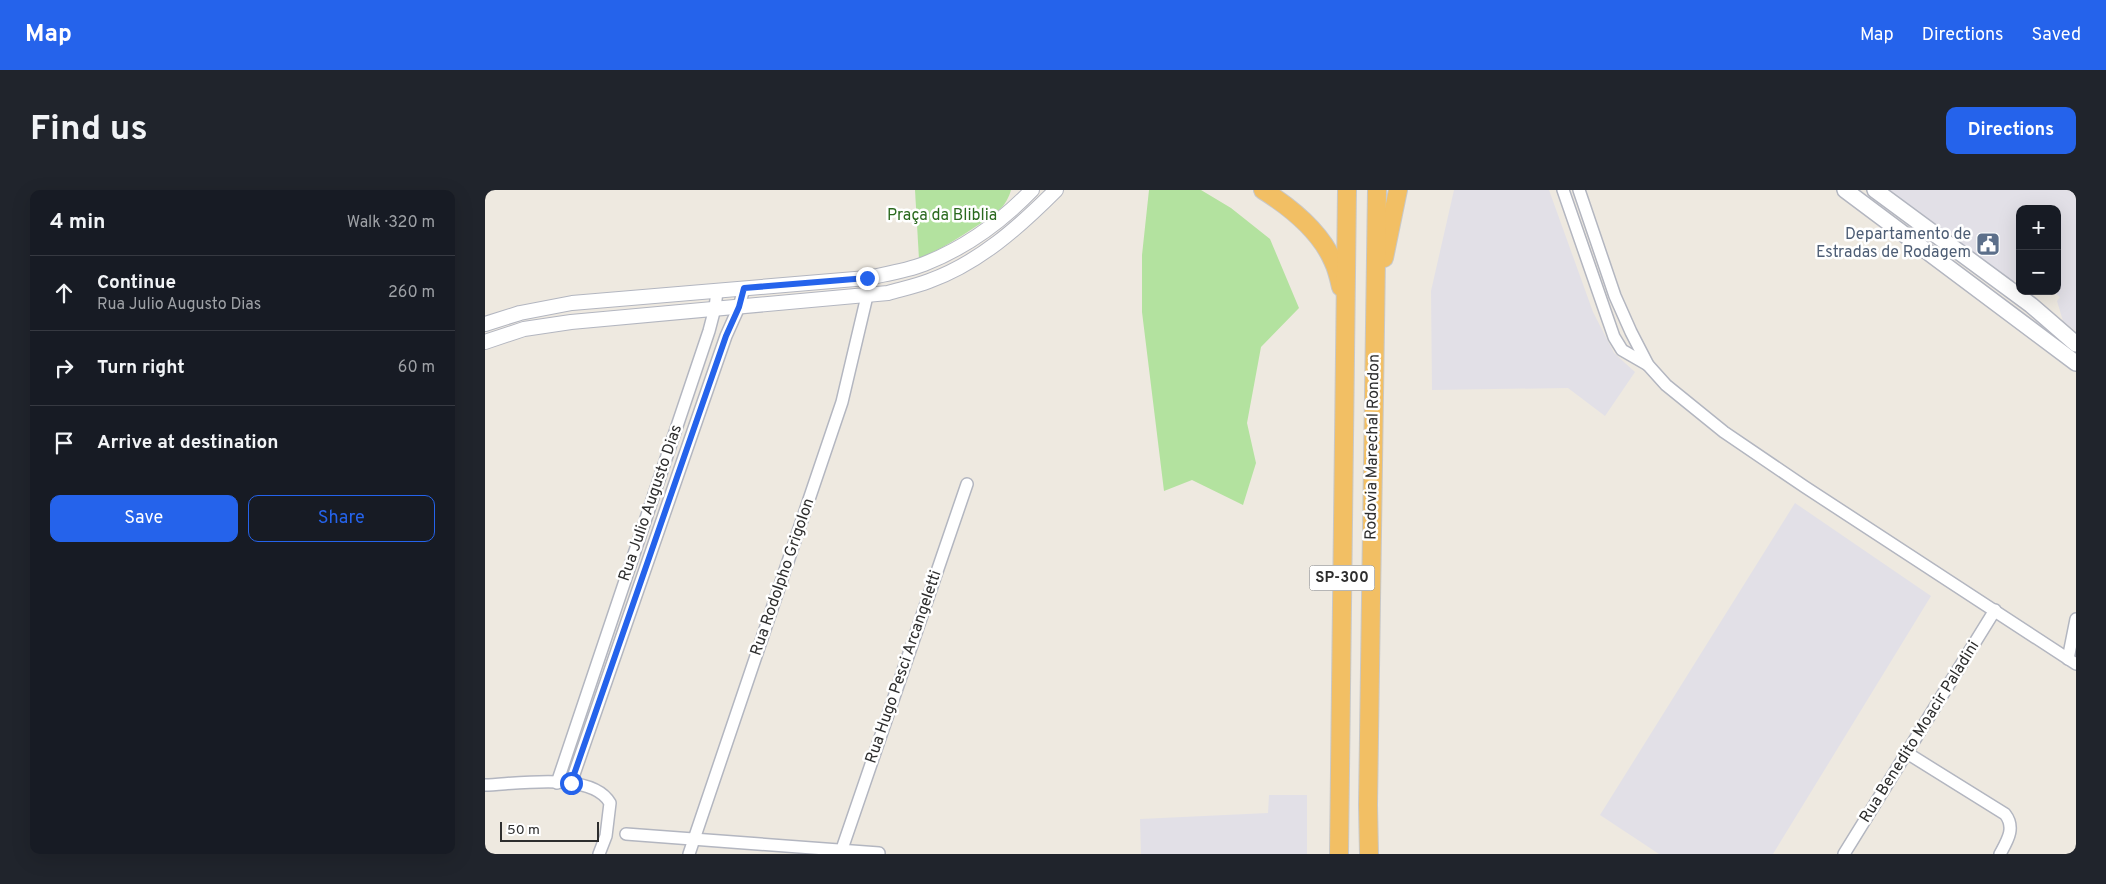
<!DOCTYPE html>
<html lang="en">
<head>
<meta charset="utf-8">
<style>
	:root { --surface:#171b24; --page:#20242c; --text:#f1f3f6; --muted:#9ea1a6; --line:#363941; --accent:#2563eb }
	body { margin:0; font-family:Overpass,sans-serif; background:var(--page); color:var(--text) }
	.controls { position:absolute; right:15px; top:15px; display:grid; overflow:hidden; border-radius:10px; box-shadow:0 5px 20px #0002 }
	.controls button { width:45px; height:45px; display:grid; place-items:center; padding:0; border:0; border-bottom:1px solid var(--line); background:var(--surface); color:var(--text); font:25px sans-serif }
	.scale { position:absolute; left:15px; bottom:12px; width:99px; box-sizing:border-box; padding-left:5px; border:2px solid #2d2d2d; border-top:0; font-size:14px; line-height:18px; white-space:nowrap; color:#2d2d2d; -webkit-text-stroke:4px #fff; paint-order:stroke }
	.stop { position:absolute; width:15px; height:15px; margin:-11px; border:4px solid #2563eb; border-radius:50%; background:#fff }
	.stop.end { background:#2563eb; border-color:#fff; box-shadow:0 1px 5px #0008 }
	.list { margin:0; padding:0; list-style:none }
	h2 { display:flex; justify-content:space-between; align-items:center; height:65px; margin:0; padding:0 20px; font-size:21px }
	h2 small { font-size:16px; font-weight:400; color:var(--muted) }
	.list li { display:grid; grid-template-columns:32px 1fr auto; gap:15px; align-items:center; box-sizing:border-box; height:75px; padding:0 20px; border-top:1px solid var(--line) }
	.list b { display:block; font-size:19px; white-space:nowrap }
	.list p { margin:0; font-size:16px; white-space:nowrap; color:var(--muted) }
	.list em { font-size:16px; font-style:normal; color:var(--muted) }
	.actions { display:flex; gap:10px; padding:15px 20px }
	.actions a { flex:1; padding:11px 0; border:1px solid var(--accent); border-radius:10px; text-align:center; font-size:18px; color:var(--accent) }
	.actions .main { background:var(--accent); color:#fff }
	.icon { flex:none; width:28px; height:28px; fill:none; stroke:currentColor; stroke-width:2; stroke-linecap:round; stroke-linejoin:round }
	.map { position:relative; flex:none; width:1591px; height:664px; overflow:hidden; border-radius:10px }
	header { display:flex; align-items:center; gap:30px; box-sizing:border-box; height:70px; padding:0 25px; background:var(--accent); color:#fff }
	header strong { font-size:24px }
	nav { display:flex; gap:28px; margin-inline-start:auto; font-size:18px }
	.intro { display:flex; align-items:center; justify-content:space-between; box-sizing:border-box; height:120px; padding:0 30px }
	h1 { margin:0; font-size:35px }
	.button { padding:12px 22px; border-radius:10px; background:var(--accent); color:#fff; font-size:18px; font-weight:700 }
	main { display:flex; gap:30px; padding:0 30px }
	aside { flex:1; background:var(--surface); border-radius:10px; box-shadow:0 5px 20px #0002 }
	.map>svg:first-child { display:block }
	.industrial { fill:#e2e0e7 }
	.green { fill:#b3e29f }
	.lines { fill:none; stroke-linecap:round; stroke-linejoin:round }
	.minor-casing { stroke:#b3b6c0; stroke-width:14 }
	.tertiary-casing { stroke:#b3b6c0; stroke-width:16 }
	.secondary-casing { stroke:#b3b6c0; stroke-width:18 }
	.trunk-casing { stroke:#c8c8c8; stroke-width:20 }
	.minor { stroke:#fff; stroke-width:11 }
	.tertiary { stroke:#fff; stroke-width:14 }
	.secondary { stroke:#fff; stroke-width:15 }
	.trunk { stroke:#f2bf64; stroke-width:18 }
	.route { stroke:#2563eb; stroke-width:6 }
	.labels { text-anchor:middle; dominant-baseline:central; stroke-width:5; stroke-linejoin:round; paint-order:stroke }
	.shield { fill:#fff; stroke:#6c6c6c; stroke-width:1 }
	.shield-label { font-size:15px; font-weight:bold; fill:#2d2d2d }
	.park-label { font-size:16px; fill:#2a691e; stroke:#fff }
	.service-label { font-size:16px; fill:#4e5e75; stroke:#fff; text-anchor:end }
	.street-label { font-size:16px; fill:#2d2d2d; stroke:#fff }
</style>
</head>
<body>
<header>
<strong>Map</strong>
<nav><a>Map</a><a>Directions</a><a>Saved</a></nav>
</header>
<div class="intro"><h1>Find us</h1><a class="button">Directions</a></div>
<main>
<aside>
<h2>4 min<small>Walk · 320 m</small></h2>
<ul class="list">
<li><svg class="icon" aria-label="ahead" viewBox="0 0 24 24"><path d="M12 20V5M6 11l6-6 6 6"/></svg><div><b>Continue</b><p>Rua Julio Augusto Dias</p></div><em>260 m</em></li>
<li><svg class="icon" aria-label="right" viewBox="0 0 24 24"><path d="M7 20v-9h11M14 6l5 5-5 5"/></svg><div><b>Turn right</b></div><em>60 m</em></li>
<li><svg class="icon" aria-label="arrive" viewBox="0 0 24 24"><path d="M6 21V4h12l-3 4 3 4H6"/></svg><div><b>Arrive at destination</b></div></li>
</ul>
<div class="actions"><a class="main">Save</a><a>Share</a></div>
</aside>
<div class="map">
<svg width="1591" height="664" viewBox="0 0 1591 664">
	<rect width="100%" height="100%" fill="#eee9e0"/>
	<!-- industrial -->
	<g class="industrial">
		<path d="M969 0H1064L1108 122 1129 163 1150 182 1120 226 1083 198 947 200 946 101Z"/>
		<path d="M1400 0H1591V141L1578 131 1572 111 1575 107 1567 101H1572V19H1535V90L1521 92Z"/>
		<path d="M1310 313 1446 406 1288 664H1174L1115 625Z"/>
		<path d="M784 605H822V664H656L655 629 783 623Z"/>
	</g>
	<!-- green -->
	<g class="green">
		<path d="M430 0H526C524 7 520 15 514 20 492 37 459 58 434 69Z"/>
		<path d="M664 0H716L746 18 785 49 814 118 776 157 762 233 771 273 758 315 707 290 679 301 657 122V65Z"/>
	</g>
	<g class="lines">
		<!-- minor casing -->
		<g class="minor-casing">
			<g id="minor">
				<path d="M1078 0 1129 147 1137 160 1163 175"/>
				<path d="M1094 0 1130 106 1146 142 1163 175 1181 195 1239 242 1320 297 1591 474"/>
				<path d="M1583 469 1591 429"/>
				<path d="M1422 563 1520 624C1531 638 1522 651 1515 664"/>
				<path d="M72 593 224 141 230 118 232 101"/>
				<path d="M86 593 241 146 254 117 259 98"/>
				<path d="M0 595C32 594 107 581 125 613L121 646 114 664"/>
				<path d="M141 644 394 663"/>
				<path d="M357 659 482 294"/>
				<path d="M204 664 357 212 382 106"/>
				<path d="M1359 664 1510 420"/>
			</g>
		</g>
		<!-- tertiary casing -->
		<g class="tertiary-casing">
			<g id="tertiary">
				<path d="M0 134 35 123 87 113 382 88C400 84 421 81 439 74 480 58 517 31 547 0"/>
				<path d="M0 152 39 139 86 132 403 103C417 99 431 96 444 91 494 73 534 37 571 0"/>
			</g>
		</g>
		<!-- secondary casing -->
		<g class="secondary-casing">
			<g id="secondary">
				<path d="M1360 0 1591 173"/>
				<path d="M1390 0 1546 115 1591 154"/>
			</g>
		</g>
		<!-- trunk casing -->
		<g class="trunk-casing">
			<g id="trunk">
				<path d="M778 0C805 17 835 41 848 71 852 79 854 88 856 97"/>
				<path d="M899 68 913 0"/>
				<path d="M854 664 862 0"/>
				<path d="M884 664 883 615 892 0"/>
			</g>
		</g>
		<!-- minor -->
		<use href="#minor" class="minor"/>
		<!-- tertiary -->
		<use href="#tertiary" class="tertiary"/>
		<!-- secondary -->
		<use href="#secondary" class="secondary"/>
		<!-- trunk -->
		<use href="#trunk" class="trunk"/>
	</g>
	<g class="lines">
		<!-- route -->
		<path class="route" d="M86 593 241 146 254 117 259 98 382 88"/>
	</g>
	<!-- icons -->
	<defs>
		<g id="civic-square" transform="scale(1.25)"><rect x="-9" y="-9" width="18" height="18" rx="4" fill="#5c6f8a" stroke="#fff"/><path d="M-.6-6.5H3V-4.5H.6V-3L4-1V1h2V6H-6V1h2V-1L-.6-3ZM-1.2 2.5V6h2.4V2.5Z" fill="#fff"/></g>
	</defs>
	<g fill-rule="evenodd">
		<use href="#civic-square" x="1503" y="54"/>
	</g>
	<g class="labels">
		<!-- shield labels -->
		<rect class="shield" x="824.5" y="375.5" width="65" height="25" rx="4"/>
		<g class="shield-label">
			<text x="857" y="388">SP-300</text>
		</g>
		<!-- park labels -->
		<g class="park-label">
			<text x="457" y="26">Praça da Bliblia</text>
		</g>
		<!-- service labels -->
		<g class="service-label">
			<text x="1486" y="45">Departamento de<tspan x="1486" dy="18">Estradas de Rodagem</tspan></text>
		</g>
		<!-- street labels -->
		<g class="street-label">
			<text transform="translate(888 257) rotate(-89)">Rodovia Marechal Rondon</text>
			<text transform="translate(166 313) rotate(-71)">Rua Julio Augusto Dias</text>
			<text transform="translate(298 387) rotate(-71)">Rua Rodolpho Grigolon</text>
			<text transform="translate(419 477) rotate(-71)">Rua Hugo Pesci Arcangeletti</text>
			<text transform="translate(1435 542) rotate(-58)">Rua Benedito Moacir Paladini</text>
		</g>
	</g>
</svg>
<div class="controls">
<button>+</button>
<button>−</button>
</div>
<div class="scale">50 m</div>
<div class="stop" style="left:86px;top:593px"></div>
<div class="stop end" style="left:382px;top:88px"></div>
</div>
</main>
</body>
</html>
